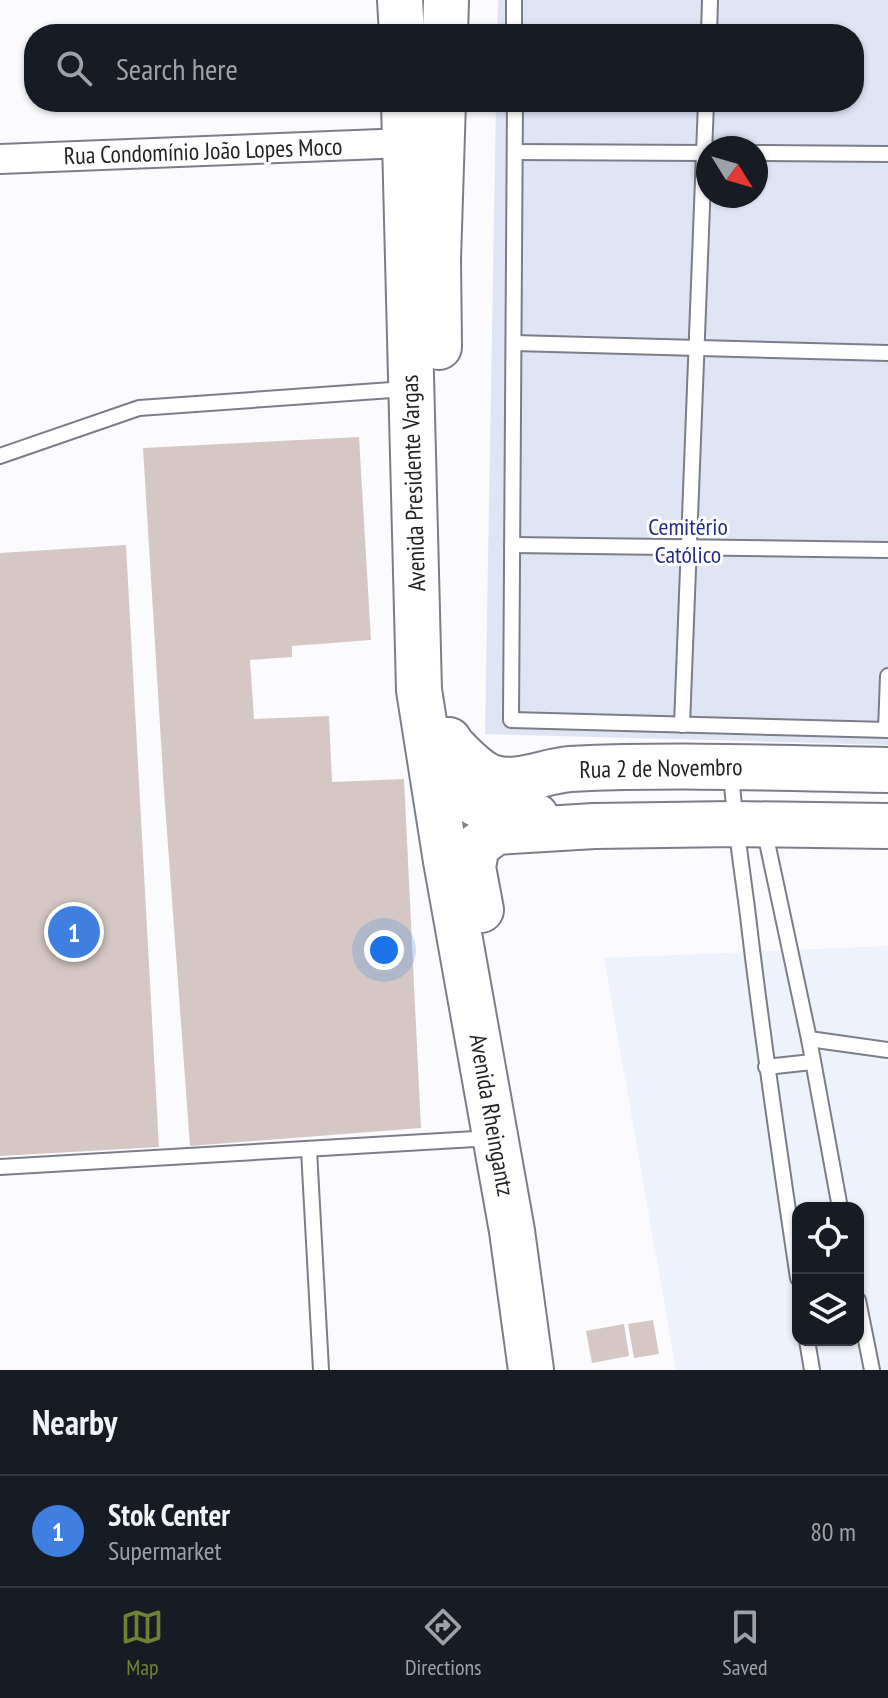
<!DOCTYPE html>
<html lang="en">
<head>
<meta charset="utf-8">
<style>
	:root { --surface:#171b24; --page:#242831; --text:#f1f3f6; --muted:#9ea1a6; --line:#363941; --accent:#708232 }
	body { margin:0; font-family:"PT Sans Narrow",sans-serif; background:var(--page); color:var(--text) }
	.controls { position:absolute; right:24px; bottom:24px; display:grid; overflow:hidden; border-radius:16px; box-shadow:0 2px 6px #0004 }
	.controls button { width:72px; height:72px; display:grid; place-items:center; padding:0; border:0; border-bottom:2px solid var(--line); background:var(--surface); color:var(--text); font:40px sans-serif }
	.compass { position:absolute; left:696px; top:136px; width:72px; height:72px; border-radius:50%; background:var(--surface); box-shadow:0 2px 6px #0004; rotate:127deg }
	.you { position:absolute; left:384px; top:950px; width:28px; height:28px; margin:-20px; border:6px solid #fff; border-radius:50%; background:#1a73e8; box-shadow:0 0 0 12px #1a73e833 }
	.badge { display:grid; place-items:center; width:52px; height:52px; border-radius:50%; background:var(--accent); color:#fff; font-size:26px; font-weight:700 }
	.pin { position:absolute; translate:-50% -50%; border:4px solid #fff; box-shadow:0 2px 8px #0006 }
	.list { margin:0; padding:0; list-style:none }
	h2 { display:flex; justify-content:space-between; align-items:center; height:104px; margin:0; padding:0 32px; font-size:34px }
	h2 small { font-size:26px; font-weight:400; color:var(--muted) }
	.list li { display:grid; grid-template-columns:52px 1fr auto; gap:24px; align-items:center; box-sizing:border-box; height:112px; padding:0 32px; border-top:2px solid var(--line) }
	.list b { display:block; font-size:30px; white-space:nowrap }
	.list p { margin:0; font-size:26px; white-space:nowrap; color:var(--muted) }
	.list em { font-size:26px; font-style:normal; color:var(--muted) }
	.icon { flex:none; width:44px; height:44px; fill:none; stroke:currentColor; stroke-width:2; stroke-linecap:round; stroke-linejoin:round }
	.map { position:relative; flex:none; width:888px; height:1370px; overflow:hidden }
	.search { position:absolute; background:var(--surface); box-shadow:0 2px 6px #0004; left:24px; right:24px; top:24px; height:88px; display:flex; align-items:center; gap:20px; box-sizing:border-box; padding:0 28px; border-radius:32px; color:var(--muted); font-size:30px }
	.sheet { height:216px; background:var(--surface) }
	nav { display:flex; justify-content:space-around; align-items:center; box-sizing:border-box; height:112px; border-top:2px solid var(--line); background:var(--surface); font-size:22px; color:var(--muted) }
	nav a { display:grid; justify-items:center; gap:4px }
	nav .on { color:var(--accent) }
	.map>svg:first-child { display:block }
	.built { fill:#eef2fd; fill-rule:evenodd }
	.green { fill:#e0e5f5; fill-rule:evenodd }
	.building { fill:#d5c8c4 }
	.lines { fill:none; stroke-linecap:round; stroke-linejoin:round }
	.lane-casing { stroke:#7b7e88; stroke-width:18 }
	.street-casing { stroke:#7b7e88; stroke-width:32 }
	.primary-casing { stroke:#7b7e88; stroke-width:48 }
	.lane { stroke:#fff; stroke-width:14 }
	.street { stroke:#fff; stroke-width:28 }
	.primary { stroke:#fff; stroke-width:44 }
	.labels { text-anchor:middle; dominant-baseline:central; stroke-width:6; stroke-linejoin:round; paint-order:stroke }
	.street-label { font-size:24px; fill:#1f2125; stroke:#fff }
	.park-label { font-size:24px; fill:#222d82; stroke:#fff }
</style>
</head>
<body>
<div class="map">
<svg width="888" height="1370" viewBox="0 0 888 1370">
	<rect width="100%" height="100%" fill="#fbfbfe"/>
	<!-- built -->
	<path class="built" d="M888 946V1370H676L604 958ZM798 1208H858V1340H798Z"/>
	<!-- green -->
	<path class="green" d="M498 0H888V745L485 734 496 102H854V34H497ZM708 148H756V196H708Z"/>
	<!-- building -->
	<g class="building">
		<path d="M359 437 371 640 292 646V657L250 660 254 719 329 716 332 782 404 779 421 1128 190 1146 164 791 143 448Z"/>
		<path d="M126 545 159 1147 0 1156V553Z"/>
		<path d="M653 1320 659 1354 634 1358 628 1324Z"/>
		<path d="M624 1324 629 1356 592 1363 586 1331Z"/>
	</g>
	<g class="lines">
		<!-- lane casing -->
		<g class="lane-casing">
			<g id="lane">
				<path d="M514 0V34"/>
				<path d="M709 34 710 0"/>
				<path d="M515 102 511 720 888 730"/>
				<path d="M515 152 708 153"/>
				<path d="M756 153 888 154"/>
				<path d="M514 343 888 353"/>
				<path d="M0 456 139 408 406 389"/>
				<path d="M512 545 888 550"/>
				<path d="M682 725 706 102"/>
				<path d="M886 730 888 676"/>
				<path d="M731 771C734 820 742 868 748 916 762 1037 780 1157 798 1278"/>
				<path d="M764 828 809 1039 840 1208"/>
				<path d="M809 1039 888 1050"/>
				<path d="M766 1067 812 1062"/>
				<path d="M309 1150 321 1370"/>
				<path d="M0 1167 492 1138"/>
				<path d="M858 1300 872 1370"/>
				<path d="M807 1340 812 1370"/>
			</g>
		</g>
		<!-- street casing -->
		<g class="street-casing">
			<path id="street" d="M0 159 406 143"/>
		</g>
		<!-- primary casing -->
		<g class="primary-casing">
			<g id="primary">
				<path d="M400 0 402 34"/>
				<path d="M445 34 446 0"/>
				<path d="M404 102 419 690 446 861 512 1231 531 1370"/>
				<path d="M439 347 438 260 443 102"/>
				<path d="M449 740C456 806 473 811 536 816"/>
				<path d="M449 742C461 754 475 771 491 777 517 786 544 771 570 769 675 764 782 768 888 770"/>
				<path d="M481 910 473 867 477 846 496 832 594 826 734 824 888 826"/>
			</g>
		</g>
		<!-- lane -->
		<use href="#lane" class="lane"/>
		<!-- street -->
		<use href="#street" class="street"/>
		<!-- primary -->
		<use href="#primary" class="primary"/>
	</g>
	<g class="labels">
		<!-- street labels -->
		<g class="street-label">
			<text transform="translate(203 151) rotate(-2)">Rua Condomínio João Lopes Moco</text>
			<text transform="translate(413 483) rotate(-92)">Avenida Presidente Vargas</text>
			<text transform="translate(661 768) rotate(-1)">Rua 2 de Novembro</text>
			<text transform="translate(492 1115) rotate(80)">Avenida Rheingantz</text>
		</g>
		<!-- park labels -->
		<g class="park-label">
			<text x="688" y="526">Cemitério<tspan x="688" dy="28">Católico</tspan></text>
		</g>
	</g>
</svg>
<div class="controls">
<button><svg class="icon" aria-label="locate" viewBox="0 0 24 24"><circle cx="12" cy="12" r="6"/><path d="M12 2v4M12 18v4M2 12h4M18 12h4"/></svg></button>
<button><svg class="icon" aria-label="layers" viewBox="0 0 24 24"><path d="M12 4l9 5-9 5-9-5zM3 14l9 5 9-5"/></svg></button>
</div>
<svg class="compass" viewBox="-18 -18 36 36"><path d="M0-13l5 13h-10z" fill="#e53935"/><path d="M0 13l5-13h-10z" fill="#9ea1a6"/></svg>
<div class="you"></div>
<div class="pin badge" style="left:74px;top:932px;background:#3f7fe0">1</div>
<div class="search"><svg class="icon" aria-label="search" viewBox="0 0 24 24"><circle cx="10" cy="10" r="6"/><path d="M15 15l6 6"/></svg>Search here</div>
</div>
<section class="sheet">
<h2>Nearby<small></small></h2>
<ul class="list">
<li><span class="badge" style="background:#3f7fe0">1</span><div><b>Stok Center</b><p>Supermarket</p></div><em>80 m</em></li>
</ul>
</section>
<nav>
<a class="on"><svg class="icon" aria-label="map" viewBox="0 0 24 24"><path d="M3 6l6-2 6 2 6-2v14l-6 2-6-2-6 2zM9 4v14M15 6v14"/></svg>Map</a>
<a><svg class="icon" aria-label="directions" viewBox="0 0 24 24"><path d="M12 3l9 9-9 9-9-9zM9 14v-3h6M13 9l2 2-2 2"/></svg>Directions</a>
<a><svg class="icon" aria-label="saved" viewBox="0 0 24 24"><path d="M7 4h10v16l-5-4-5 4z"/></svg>Saved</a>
</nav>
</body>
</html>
